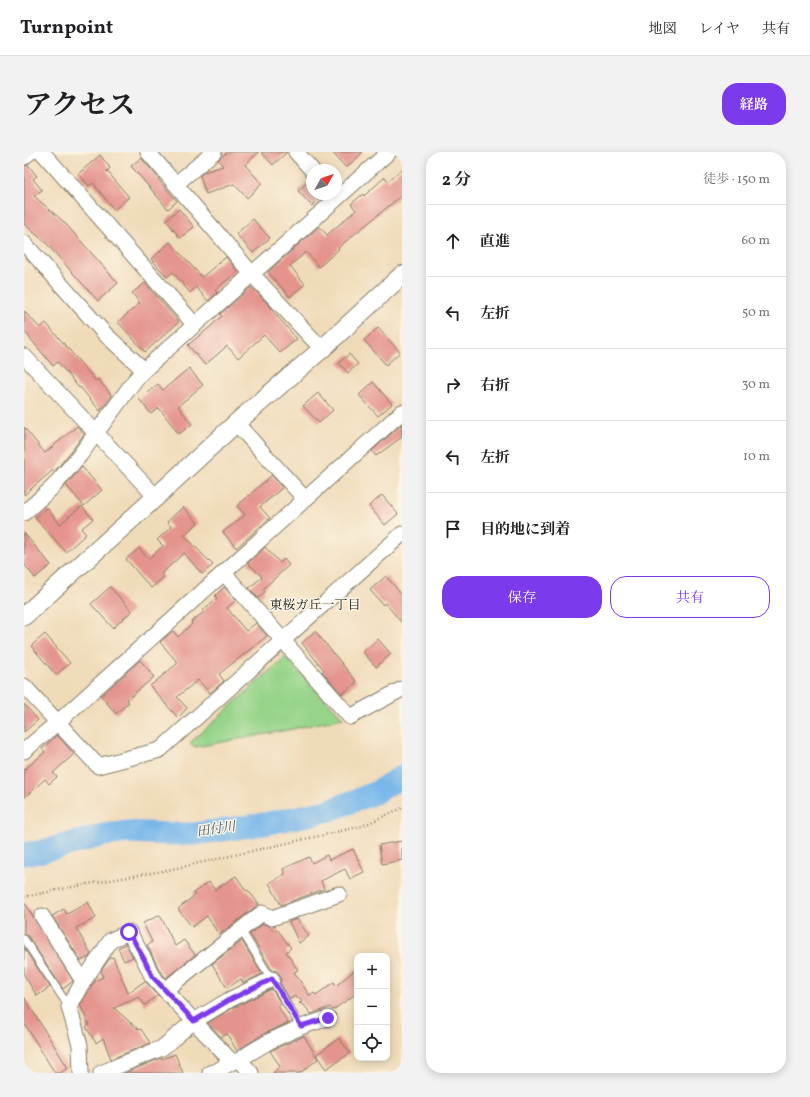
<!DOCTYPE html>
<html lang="ja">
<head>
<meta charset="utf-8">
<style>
	:root { --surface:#fff; --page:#f2f2f2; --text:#202124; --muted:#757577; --line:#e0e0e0; --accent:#7c3aed }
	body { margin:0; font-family:Vollkorn,"Noto Serif JP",serif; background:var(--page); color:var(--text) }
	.controls { position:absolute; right:12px; bottom:12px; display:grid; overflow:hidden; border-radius:8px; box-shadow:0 2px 10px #0003 }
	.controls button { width:36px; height:36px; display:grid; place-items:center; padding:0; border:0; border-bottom:1px solid var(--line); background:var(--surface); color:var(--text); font:20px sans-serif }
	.compass { position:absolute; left:282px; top:12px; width:36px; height:36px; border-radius:50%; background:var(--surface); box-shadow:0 2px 10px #0003; rotate:50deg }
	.stop { position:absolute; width:12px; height:12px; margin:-9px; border:3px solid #7c3aed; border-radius:50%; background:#fff }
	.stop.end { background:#7c3aed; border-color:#fff; box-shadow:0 1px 4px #0008 }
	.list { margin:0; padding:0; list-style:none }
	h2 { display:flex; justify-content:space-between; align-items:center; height:52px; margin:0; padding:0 16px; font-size:17px }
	h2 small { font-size:13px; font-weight:400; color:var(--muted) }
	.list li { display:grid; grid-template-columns:26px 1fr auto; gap:12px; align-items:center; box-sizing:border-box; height:72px; padding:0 16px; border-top:1px solid var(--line) }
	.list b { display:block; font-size:15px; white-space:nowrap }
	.list em { font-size:13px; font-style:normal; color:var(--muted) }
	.actions { display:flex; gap:8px; padding:12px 16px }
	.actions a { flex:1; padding:9px 0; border:1px solid var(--accent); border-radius:16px; text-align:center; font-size:14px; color:var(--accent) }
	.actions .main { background:var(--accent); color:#fff }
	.icon { flex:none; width:22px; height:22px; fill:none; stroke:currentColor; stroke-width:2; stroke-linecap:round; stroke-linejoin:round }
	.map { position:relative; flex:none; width:378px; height:921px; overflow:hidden; border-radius:16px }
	header { display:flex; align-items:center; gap:24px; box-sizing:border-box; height:56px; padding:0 20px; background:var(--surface); border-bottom:1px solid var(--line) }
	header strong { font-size:19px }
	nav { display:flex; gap:22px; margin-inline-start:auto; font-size:14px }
	.intro { display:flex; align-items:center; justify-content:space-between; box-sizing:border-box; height:96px; padding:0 24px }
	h1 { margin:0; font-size:28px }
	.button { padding:10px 18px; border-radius:16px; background:var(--accent); color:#fff; font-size:14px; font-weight:700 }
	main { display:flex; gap:24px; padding:0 24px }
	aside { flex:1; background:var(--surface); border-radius:16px; box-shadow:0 2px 10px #0003 }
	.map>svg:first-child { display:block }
	.green { fill:#96d489; stroke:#597852 }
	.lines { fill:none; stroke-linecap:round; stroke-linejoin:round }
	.river { stroke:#76b6ea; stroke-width:23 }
	.building { fill:#e4938d }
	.service-casing { stroke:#867c6a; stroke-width:9 }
	.minor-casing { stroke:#867c6a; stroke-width:17 }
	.tertiary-casing { stroke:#867c6a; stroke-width:20 }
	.path { stroke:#867c6a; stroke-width:2.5; stroke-dasharray:1 3; stroke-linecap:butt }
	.service { stroke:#fff; stroke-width:7 }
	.minor { stroke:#fff; stroke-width:15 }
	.tertiary { stroke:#fff; stroke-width:18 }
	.route { stroke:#7c3aed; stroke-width:5 }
	.labels { text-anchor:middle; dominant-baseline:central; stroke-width:3; stroke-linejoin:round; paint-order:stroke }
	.neighbourhood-label { font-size:13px; fill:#1c1c1c; stroke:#fcf5e5 }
	.water-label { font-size:13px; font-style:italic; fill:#405a6e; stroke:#fcf5e5 }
</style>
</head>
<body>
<header>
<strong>Turnpoint</strong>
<nav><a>地図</a><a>レイヤ</a><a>共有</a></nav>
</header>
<div class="intro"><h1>アクセス</h1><a class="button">経路</a></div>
<main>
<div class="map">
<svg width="378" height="921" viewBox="0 0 378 921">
	<rect width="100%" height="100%" fill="#fcf5e5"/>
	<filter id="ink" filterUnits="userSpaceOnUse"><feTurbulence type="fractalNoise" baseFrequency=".025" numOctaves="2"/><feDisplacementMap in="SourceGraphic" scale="8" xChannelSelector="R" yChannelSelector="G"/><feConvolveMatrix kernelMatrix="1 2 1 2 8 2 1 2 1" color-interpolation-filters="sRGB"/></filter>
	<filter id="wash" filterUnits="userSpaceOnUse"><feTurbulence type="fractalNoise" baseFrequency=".012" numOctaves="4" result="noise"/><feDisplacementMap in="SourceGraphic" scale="16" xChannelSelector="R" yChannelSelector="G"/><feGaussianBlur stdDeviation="0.9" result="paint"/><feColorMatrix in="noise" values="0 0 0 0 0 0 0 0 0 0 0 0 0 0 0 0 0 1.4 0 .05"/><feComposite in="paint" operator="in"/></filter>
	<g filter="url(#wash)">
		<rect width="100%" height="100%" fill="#f0dbb9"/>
		<!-- green -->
		<path class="green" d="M261 505 319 566 259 579 171 595 166 591Z"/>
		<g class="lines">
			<!-- river -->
			<path class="river" d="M0 702 15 700 80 683 104 680 144 682H170L240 672 303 659 351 641 378 624"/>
		</g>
		<g id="blocks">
			<!-- building -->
			<g class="building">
				<path d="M203 0H235L221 13 238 32 223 46 210 32 182 42 176 24 180 20 199 14 194 8Z"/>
				<path d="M237 0H263L249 13Z"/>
				<path d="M308 0H339L322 16Z"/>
				<path d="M76 3 86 16 83 19 105 45 90 58 69 31 65 34 54 22Z"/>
				<path d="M117 6 135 26 134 27 153 49 144 57 107 14Z"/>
				<path d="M4 13 13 24 9 27 18 38 10 44 40 70 94 131 74 149 22 91 0 72V14Z"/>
				<path d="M378 17V43L314 96 315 97 295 115 282 100 266 114 281 132 266 145 244 120 295 74 303 83 332 58 327 52 339 42 340 44 361 25 364 29Z"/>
				<path d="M287 27 288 42H300L288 54 274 39Z"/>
				<path d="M155 57 170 75 156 86 142 68Z"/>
				<path d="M229 67 246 86 229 101 212 82Z"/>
				<path d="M146 90 178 125 202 105 214 119 191 138 193 141 184 149 172 135 166 141 149 120 143 125 127 107Z"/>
				<path d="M121 131 155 170 121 200 94 170 116 151 108 141Z"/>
				<path d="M227 135 248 156 247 157 273 187 256 201 240 183 214 206 203 194 181 213 164 193 186 175 198 164 196 162Z"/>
				<path d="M0 159 16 176 22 171 72 229 74 227 88 244 76 259 56 235 55 236 34 210 29 214 0 179Z"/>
				<path d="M354 176 376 200 362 213 340 188Z"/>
				<path d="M325 202 334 212 324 221 315 211Z"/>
				<path d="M165 216 179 233 154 254 168 272 155 282 135 256 127 262 115 247 134 232 139 238Z"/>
				<path d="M349 230 368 252 354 264 335 243Z"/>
				<path d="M294 241 309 258 295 271 279 254Z"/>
				<path d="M378 272V285L352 304 348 299Z"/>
				<path d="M53 274 60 282 49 297 30 320 29 318 0 343V275L21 301Z"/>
				<path d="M58 315 78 338 60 354 42 333Z"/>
				<path d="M248 323 258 336 236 355 246 366 212 396 199 380 221 363 213 354Z"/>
				<path d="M358 343 374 362 361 373 345 354Z"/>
				<path d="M58 354 69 367 57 377 62 382 42 400 11 366 23 356 36 372Z"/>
				<path d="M159 355 174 371 160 383 189 413 178 422 160 401 137 422 140 425 127 436 102 407 115 396 124 407 139 394 133 388 147 375 143 370Z"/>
				<path d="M0 381 27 413 11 426 0 412Z"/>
				<path d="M241 395 256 411 260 407 265 413 239 437 241 440 234 446 225 436 238 425 224 411Z"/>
				<path d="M362 424 378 443V471L361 451 359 453 346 438Z"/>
				<path d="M86 435 108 459 89 476 67 452Z"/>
				<path d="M200 435 212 448 203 456 222 479 232 471 243 484 195 522 200 529 186 541 174 528 153 545 163 556 154 566 126 534 154 511 136 490 149 479 154 485 168 472 167 470 180 460 179 458 193 446 191 444Z"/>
				<path d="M291 479 333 530 318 542 298 520 300 518 278 491Z"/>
				<path d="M21 482 46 511 32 523 7 494Z"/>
				<path d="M354 487 367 502 352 515 339 500Z"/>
				<path d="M116 508 130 525 103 548 105 550 92 562 77 544Z"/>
				<path d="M0 552 14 568 0 580Z"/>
				<path d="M33 583 50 602 29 621 33 625 25 632 21 627 0 646V618L21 600 18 597Z"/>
				<path d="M378 689V708L358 712 355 693Z"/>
				<path d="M329 697 340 720 326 727 321 717 297 729 300 737 257 753 245 731 261 722 259 717 285 705 288 711 303 703 305 708Z"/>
				<path d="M212 724 222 739 224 738 235 752 195 783 183 764 168 775 154 757 171 743 169 741 185 730 191 738Z"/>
				<path d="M0 750 49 829 39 837 4 784 0 782Z"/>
				<path d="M64 750 72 766 52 776 67 802 65 805 57 809 28 764 40 757 43 762Z"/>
				<path d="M136 763 151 794 160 788 171 803 142 826 136 819 123 793 128 790 119 771Z"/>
				<path d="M273 767 285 784 275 791 265 770Z"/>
				<path d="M239 772 245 774 249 779 253 777 267 796 262 800 274 818 270 820 286 844 290 841 292 843 310 830 312 834 333 816V841L309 858 306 855 287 862 280 853 275 851 278 850 275 845 273 847 271 844 266 847 256 831 257 827 256 823 253 819 248 818 226 782Z"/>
				<path d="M218 789 238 822 219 831 217 827 203 836 188 812Z"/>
				<path d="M102 792 109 805 100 809 94 796Z"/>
				<path d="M0 796 26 835 13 844 0 823Z"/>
				<path d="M89 805 104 841 121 829 134 843 121 853 115 845 90 856 115 878 117 877 126 891 87 907 79 886 72 891 62 875 65 873 56 853 71 829 79 825 77 819 86 806Z"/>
				<path d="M248 837 257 852 254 854 264 871 241 881 213 899 203 882 197 885 184 871 209 856Z"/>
				<path d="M0 845 44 916 36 921H31L0 871Z"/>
				<path d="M280 884 294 907 276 921H249L256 914 246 899Z"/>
				<path d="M315 886 326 901 302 917 292 903Z"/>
				<path d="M151 902 159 921H101L137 906 138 907Z"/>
			</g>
		</g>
	</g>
	<g filter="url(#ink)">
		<use href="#blocks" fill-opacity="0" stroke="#867c6a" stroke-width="1"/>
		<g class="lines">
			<!-- service casing -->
			<g class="service-casing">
				<g id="service">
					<path d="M217 778 277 875"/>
					<path d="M0 787 45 855"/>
				</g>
			</g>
			<!-- minor casing -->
			<g class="minor-casing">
				<g id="minor">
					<path d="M18 0 170 172"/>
					<path d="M124 0 228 122 298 197"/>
					<path d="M272 0 288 18"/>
					<path d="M0 5 6 0"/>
					<path d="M152 32 190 0"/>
					<path d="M0 91 82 183 120 218"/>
					<path d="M0 204 132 345"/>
					<path d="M212 271 281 347"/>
					<path d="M0 361 29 335 56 303 111 228 120 218 365 0"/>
					<path d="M200 421 326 565 378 537"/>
					<path d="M0 534 74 614 136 598 378 382"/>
					<path d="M0 599 34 570 378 260"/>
					<path d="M18 764 59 829"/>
					<path d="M141 838 208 910"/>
					<path d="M216 908 227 921"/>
					<path d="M57 921 56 893 45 855 57 833 87 788 105 780 120 807 128 824 141 838 238 761 248 766 315 742"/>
					<path d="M77 921 138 896 170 869 205 848 248 827"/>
					<path d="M186 921 193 919 208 910 216 908 224 902 246 889 277 875 304 866"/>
				</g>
			</g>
			<!-- tertiary casing -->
			<g class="tertiary-casing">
				<path id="tertiary" d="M0 464 132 345 212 271 298 197 378 123"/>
			</g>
			<!-- path -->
			<path class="path" d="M0 745 58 733 144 718 299 683 338 674 378 656"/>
			<!-- service -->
			<use href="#service" class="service"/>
			<!-- minor -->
			<use href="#minor" class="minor"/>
			<!-- tertiary -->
			<use href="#tertiary" class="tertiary"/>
		</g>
	</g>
	<g class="lines" filter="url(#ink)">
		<!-- route -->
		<path class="route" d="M105 780 120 807 128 824 170 869 205 848 248 827 277 874 304 866"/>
	</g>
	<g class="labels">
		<!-- neighbourhood labels -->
		<g class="neighbourhood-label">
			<text x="291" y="454">東桜ガ丘一丁目</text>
		</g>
		<!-- water labels -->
		<g class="water-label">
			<text transform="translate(192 678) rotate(-9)">田付川</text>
		</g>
	</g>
</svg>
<div class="controls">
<button>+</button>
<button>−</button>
<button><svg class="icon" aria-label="locate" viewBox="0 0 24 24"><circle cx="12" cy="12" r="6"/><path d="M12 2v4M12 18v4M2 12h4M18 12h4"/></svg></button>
</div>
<svg class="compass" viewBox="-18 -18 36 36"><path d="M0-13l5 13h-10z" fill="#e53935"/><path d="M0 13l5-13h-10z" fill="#757577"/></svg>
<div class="stop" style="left:105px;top:780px"></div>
<div class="stop end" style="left:304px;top:866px"></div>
</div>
<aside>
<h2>2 分<small>徒歩 · 150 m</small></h2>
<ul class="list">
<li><svg class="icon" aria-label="ahead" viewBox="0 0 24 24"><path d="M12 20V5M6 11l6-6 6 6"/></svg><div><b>直進</b></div><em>60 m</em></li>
<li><svg class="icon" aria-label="left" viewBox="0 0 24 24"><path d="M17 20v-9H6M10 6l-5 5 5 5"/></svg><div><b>左折</b></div><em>50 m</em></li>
<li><svg class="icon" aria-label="right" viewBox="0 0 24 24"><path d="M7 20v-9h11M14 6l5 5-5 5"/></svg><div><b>右折</b></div><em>30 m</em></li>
<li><svg class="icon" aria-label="left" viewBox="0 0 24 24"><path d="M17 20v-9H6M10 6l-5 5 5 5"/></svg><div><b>左折</b></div><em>10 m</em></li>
<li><svg class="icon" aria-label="arrive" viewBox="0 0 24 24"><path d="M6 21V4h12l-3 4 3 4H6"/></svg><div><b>目的地に到着</b></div></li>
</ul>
<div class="actions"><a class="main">保存</a><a>共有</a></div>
</aside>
</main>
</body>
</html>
